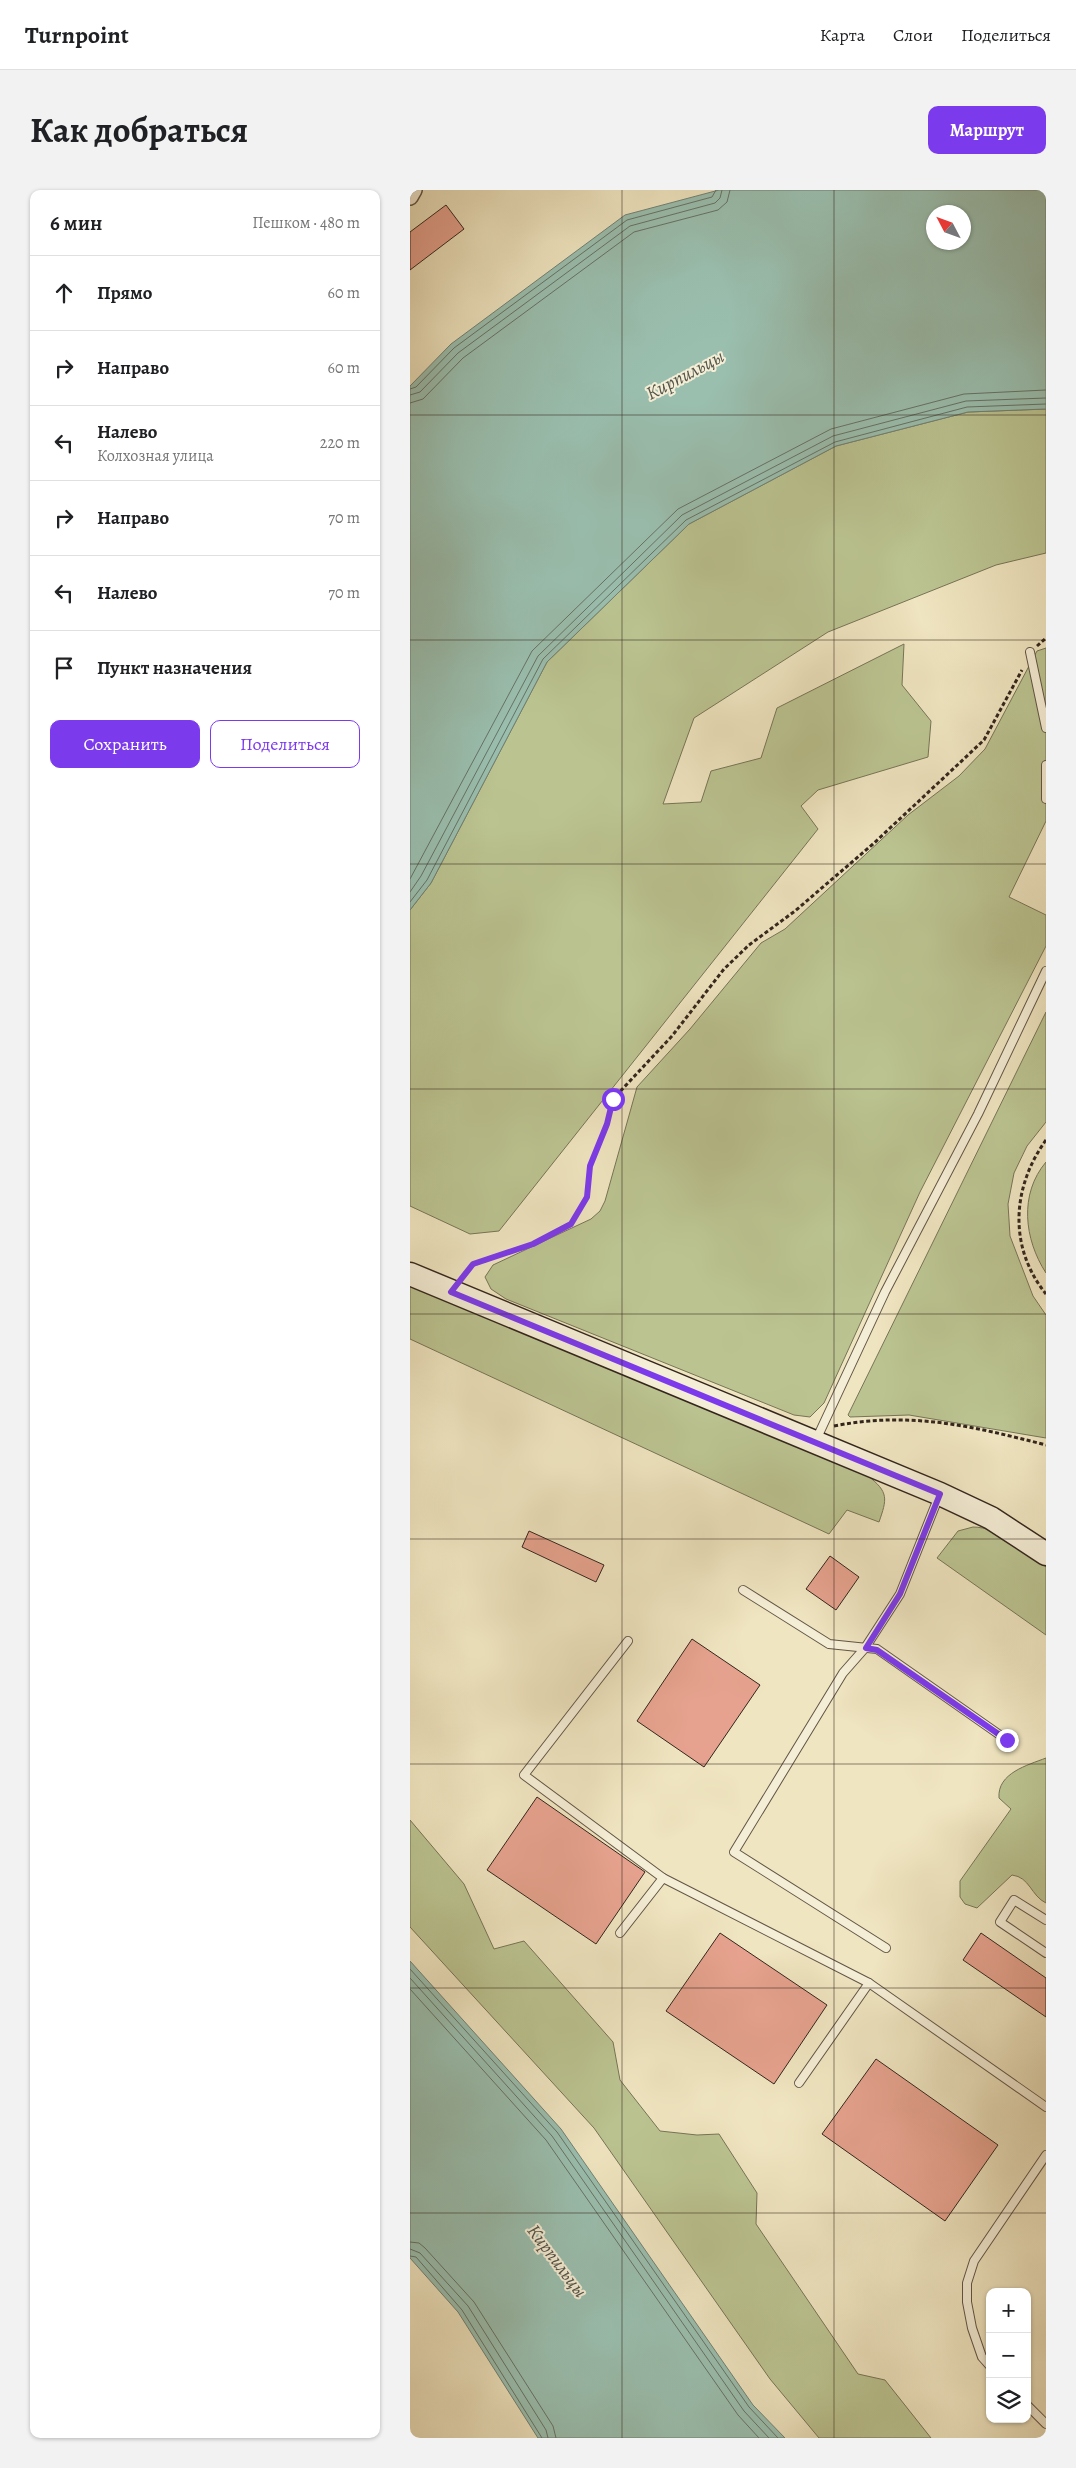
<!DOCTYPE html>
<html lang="ru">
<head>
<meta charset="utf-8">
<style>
	:root { --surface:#fff; --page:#f2f2f2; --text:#202124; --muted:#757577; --line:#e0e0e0; --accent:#7c3aed }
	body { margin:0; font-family:Alegreya,serif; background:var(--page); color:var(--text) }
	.controls { position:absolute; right:15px; bottom:15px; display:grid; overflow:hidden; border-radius:10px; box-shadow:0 1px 4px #0004 }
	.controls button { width:45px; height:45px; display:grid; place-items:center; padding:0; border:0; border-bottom:1px solid var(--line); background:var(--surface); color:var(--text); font:25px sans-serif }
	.compass { position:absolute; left:516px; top:15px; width:45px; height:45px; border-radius:50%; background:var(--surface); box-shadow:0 1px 4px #0004; rotate:311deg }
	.stop { position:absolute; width:15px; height:15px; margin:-11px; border:4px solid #7c3aed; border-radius:50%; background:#fff }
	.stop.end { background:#7c3aed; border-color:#fff; box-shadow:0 1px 5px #0008 }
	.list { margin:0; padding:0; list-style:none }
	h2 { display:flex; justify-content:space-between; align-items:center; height:65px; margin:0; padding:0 20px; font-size:21px }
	h2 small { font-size:16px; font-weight:400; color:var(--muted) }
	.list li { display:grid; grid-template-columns:32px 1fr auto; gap:15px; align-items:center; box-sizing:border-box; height:75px; padding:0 20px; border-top:1px solid var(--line) }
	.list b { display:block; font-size:19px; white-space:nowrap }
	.list p { margin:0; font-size:16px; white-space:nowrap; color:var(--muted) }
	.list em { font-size:16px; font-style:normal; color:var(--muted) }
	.actions { display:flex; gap:10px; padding:15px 20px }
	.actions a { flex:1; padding:11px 0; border:1px solid var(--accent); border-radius:10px; text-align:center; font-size:18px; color:var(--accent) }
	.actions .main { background:var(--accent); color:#fff }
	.icon { flex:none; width:28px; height:28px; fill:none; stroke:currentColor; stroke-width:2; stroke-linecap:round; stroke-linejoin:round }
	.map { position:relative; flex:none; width:636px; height:2248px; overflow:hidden; border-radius:10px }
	header { display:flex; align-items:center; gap:30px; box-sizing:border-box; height:70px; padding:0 25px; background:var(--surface); border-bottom:1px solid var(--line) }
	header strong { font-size:24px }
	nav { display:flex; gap:28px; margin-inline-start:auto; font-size:18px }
	.intro { display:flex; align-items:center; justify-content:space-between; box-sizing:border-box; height:120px; padding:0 30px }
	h1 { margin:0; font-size:35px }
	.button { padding:12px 22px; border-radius:10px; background:var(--accent); color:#fff; font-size:18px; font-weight:700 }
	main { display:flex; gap:30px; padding:0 30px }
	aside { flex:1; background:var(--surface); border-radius:10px; box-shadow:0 1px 4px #0004 }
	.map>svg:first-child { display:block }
	.green { fill:#bbc491; stroke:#777457 }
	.water { fill:#9abfaf; stroke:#718175; fill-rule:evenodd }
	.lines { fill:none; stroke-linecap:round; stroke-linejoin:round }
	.shore { stroke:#667266; stroke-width:1 }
	.building { fill:#e6a28e; stroke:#33251d }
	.service-casing { stroke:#625546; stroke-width:10 }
	.minor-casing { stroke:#625546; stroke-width:18 }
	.secondary-casing { stroke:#33251d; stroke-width:25 }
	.path { stroke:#33251d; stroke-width:3; stroke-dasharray:4 2.5; stroke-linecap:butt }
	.service { stroke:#f5eed6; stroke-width:8 }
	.minor { stroke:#f5eed6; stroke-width:15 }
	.secondary { stroke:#f5eed6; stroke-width:22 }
	.route { stroke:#7c3aed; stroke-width:6 }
	.grid { fill:none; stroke:#33251d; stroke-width:1; stroke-opacity:0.55 }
	.labels { text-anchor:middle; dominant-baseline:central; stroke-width:4; stroke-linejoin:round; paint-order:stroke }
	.water-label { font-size:19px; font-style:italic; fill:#525349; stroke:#f5eed6 }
</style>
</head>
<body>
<header>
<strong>Turnpoint</strong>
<nav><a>Карта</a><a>Слои</a><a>Поделиться</a></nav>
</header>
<div class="intro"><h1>Как добраться</h1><a class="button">Маршрут</a></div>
<main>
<aside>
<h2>6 мин<small>Пешком · 480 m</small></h2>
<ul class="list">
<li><svg class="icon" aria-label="ahead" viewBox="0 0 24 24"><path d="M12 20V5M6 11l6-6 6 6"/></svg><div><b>Прямо</b></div><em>60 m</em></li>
<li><svg class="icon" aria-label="right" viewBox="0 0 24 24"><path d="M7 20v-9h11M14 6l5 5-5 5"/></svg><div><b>Направо</b></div><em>60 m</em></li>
<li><svg class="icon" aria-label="left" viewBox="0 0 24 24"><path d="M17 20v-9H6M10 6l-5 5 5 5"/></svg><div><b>Налево</b><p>Колхозная улица</p></div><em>220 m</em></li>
<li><svg class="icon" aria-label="right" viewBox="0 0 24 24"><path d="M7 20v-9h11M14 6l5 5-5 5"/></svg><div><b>Направо</b></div><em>70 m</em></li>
<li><svg class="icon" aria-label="left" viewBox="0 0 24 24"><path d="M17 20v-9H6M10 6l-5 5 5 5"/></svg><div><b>Налево</b></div><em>70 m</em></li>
<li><svg class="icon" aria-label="arrive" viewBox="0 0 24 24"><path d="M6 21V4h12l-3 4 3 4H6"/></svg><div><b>Пункт назначения</b></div></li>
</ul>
<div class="actions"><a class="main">Сохранить</a><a>Поделиться</a></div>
</aside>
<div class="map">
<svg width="636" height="2248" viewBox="0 0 636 2248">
	<rect width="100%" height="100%" fill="#efe5c0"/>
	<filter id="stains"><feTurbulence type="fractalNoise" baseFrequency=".004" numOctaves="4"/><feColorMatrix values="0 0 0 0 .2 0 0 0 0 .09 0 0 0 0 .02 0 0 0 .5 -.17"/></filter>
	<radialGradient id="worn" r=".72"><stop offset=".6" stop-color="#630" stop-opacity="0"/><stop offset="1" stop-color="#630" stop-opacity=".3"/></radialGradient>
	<!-- green -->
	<g class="green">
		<path d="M636 219V363L586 375 418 442 284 528 253 614 291 612 301 581 351 568 367 518 494 454 492 495 521 531 518 567 408 600 391 616 408 639 89 1041 60 1044 0 1016V720L21 693 137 472 279 334 426 256 558 222Z"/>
		<path d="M636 458V631L599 707 636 725V756L510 1002 414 1213 400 1227 384 1225 96 1109 81 1099 75 1087 83 1075 181 1029 190 1021 195 1011 227 897 280 839 351 753 375 739 498 625 549 586 575 559 627 461Z"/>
		<path d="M636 822V932L617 956 604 983 598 1014 600 1046 623 1106 636 1125V1248L499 1225 440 1227 438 1225Z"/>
		<path d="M636 972V1083C614 1049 609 1004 636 972Z"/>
		<path d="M0 1096 458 1286C479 1302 477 1309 469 1332L437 1320 419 1344 0 1149Z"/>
		<path d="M563 1337C589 1337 616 1361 636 1377V1445L527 1368 548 1341Z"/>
		<path d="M636 1568V1713C621 1706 620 1687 602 1685L567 1718 555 1714 550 1707V1691L601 1619 589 1608C587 1583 618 1575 636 1568Z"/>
		<path d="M0 1630 54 1694 84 1759 114 1751 203 1852 210 1890 250 1941 287 1945 309 1944 347 2003 346 2034 448 2184 475 2190 521 2248H409L360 2189 184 1938 0 1737Z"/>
	</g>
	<!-- water -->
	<g class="water">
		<path d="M309 0H636V219L558 222 426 256 279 334 137 472 21 693 0 720V196L41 154 215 25ZM524 22H554V52H524Z"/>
		<path d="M0 1771 151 1939 343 2215 375 2248H128L48 2122 0 2068Z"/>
	</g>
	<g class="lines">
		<!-- shore -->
		<g class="shore">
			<path d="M0 199 6 197 44 158 217 30 302 7 306 0"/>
			<path d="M0 205 10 202 48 163 220 36 305 13 310 8 312 0"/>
			<path d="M0 213 13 209 53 168 224 42 308 20 317 12 320 0"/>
			<path d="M0 689 122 461 268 319 421 239 554 204 636 200"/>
			<path d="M0 702 11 686 128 466 272 325 423 246 556 211 636 208"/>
			<path d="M0 712 17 690 133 469 276 330 425 252 557 217 636 214"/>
			<path d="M0 1779 147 1942 339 2217 368 2248"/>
			<path d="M0 1788 142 1946 334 2221 359 2248"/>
			<path d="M0 1799 136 1950 328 2225 349 2248"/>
			<path d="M0 2052 9 2053 15 2058 64 2112 143 2236 146 2248"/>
			<path d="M0 2059 10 2063 58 2116 136 2240 138 2248"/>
			<path d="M0 2066 6 2067 52 2120 132 2248"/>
		</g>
	</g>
	<!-- building -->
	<g class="building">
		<path d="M36 15 54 39 0 80V42Z"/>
		<path d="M119 1341 194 1375 186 1392 112 1357Z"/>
		<path d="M420 1366 449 1387 426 1420 396 1399Z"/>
		<path d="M282 1449 350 1495 294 1577 227 1531Z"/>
		<path d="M127 1607 235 1682 186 1754 77 1680Z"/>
		<path d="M310 1743 417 1815 364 1894 256 1821Z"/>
		<path d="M571 1743 636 1788V1827L553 1770Z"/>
		<path d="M466 1869 588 1955 535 2031 412 1944Z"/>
	</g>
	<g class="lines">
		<!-- service casing -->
		<g class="service-casing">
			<g id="service">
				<path d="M620 462 636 538"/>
				<path d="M636 575V609"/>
				<path d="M406 1250 475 1102 568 924 636 781"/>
				<path d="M333 1400 419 1454 467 1459 597 1550"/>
				<path d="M218 1451 114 1585 253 1688 459 1793 636 1917"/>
				<path d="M636 1730 604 1710 590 1732 636 1763"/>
				<path d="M210 1743 253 1688"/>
				<path d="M476 1758 324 1662 433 1483 455 1458 490 1404 529 1306"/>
				<path d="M389 1893 459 1793"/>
				<path d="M580 2176 572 2167 562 2138 557 2112V2093L564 2071 636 1965"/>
				<path d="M617 2215 636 2234"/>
			</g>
		</g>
		<!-- minor casing -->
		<g class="minor-casing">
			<path id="minor" d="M0 7 4 0"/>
		</g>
		<!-- secondary casing -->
		<g class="secondary-casing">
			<path id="secondary" d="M0 1084 530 1304 581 1328 636 1364"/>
		</g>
		<!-- path -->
		<g class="path">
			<path d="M627 456 636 448"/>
			<path d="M636 950C602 997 598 1057 636 1104"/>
			<path d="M53 1087 63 1075 123 1054 161 1034 177 1007 180 976 197 934 203 909 262 846 314 779 339 755 385 721 463 654 574 550 612 480"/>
			<path d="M424 1236C500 1221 562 1236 636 1255"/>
		</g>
		<!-- service -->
		<use href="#service" class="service"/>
		<!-- minor -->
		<use href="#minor" class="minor"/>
		<!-- secondary -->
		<use href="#secondary" class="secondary"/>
	</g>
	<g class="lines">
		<!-- route -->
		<path class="route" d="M203 909 197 934 180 976 177 1007 161 1034 123 1054 63 1074 41 1102 530 1304 490 1404 456 1458 467 1460 597 1550"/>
	</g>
	<!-- grid -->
	<path class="grid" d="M212 0V2248M424 0V2248M0 225H636M0 450H636M0 674H636M0 899H636M0 1124H636M0 1349H636M0 1574H636M0 1798H636M0 2023H636"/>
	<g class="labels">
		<!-- water labels -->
		<g class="water-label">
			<text transform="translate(275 185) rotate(-28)">Кирпильцы</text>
			<text transform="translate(147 2071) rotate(53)">Кирпильцы</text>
		</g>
	</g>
	<rect width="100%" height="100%" filter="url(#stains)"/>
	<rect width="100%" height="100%" fill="url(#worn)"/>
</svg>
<div class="controls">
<button>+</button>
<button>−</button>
<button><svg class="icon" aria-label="layers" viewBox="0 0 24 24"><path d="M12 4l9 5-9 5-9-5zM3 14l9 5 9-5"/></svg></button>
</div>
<svg class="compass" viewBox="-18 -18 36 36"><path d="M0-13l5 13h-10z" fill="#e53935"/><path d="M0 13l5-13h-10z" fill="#757577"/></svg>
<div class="stop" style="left:203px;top:909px"></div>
<div class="stop end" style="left:597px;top:1550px"></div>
</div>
</main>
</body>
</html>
